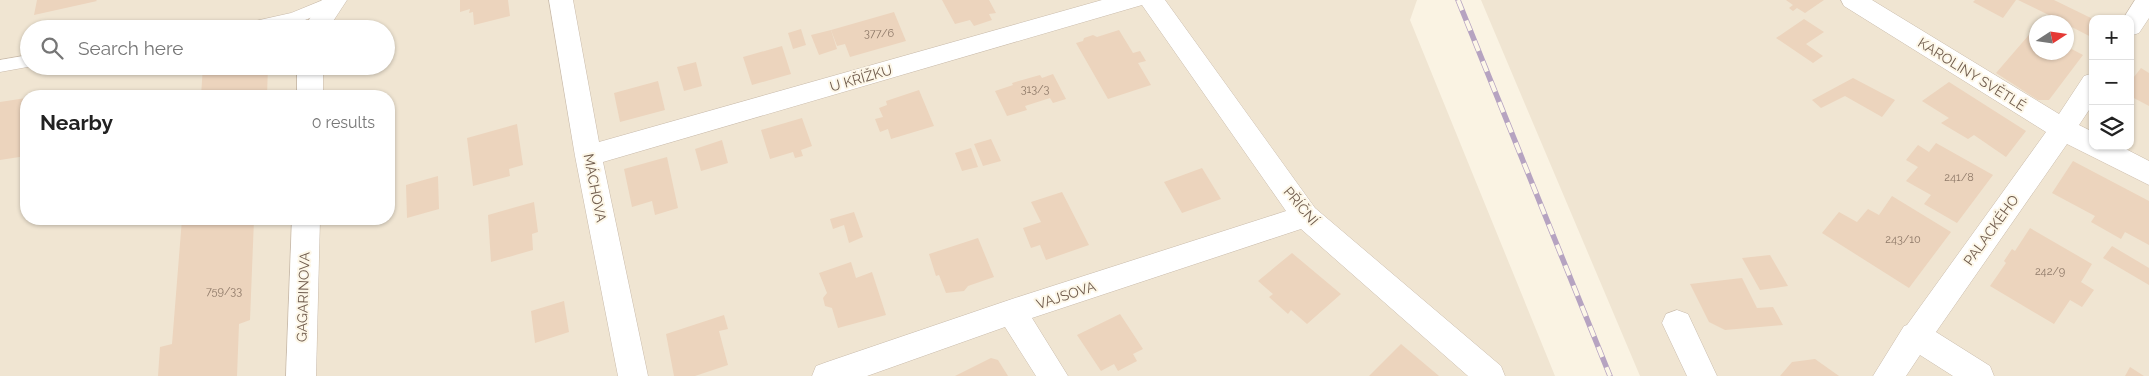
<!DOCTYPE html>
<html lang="en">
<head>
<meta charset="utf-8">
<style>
	:root { --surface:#fff; --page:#f2f2f2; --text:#222; --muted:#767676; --line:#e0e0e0 }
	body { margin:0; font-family:Raleway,sans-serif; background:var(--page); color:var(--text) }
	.controls { position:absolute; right:15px; top:15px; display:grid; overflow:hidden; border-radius:10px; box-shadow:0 1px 4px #0004 }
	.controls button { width:45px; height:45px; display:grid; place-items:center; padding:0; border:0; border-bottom:1px solid var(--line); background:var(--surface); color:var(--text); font:25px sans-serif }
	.compass { position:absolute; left:2029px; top:15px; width:45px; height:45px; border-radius:50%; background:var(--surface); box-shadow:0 1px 4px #0004; rotate:78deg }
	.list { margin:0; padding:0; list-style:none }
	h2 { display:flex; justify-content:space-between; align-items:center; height:65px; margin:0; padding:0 20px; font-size:21px }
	h2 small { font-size:16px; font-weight:400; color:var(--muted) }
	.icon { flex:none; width:28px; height:28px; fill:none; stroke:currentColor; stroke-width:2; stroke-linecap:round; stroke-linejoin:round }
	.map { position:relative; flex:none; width:2149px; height:376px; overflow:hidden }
	.search { position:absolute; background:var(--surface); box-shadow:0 1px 4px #0004; left:20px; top:20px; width:375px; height:55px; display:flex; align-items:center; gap:12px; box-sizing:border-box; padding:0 18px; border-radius:28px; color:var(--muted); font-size:19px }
	.panel { position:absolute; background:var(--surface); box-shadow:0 1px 4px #0004; left:20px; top:90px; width:375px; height:135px; border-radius:20px }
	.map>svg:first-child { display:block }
	.residential { fill:#f0e5d2; fill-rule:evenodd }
	.building { fill:#ecd4bd }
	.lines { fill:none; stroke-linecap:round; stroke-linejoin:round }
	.lane-casing { stroke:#c9bbab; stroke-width:1 }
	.street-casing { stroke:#c9bbab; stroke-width:1 }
	.lane { fill:#fff; fill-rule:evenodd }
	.street { fill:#fff; fill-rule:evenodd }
	.rail-casing { stroke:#b6a3c1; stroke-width:5.5 }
	.rail { stroke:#fdf7e8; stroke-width:4; stroke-dasharray:11; stroke-linecap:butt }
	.labels { text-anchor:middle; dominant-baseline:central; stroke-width:4; stroke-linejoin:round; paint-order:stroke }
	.number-label { font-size:11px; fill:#8e7968 }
	.street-label { font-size:14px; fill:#6f5b4c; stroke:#fdf7e8 }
</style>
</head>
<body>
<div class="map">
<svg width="2149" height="376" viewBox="0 0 2149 376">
	<rect width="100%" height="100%" fill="#faf3e3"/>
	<!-- residential -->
	<g class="residential">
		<path d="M0 0H1417L1410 20 1555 376H0ZM29 29H386V66H29ZM26 96H389V219H26Z"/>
		<path d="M1481 0H2149V376H1640ZM2093 19H2130V146H2093ZM2036 22H2066V52H2036Z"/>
	</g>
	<!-- building -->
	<g class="building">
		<path d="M37 0H96L97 1 34 15Z"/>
		<path d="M460 0H508L510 16 474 25 473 12 469 13 470 9 460 12Z"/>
		<path d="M942 0H989L996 13 989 14 992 20 974 26 970 20 955 24Z"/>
		<path d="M1786 0H1824L1805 13 1797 8 1793 11 1789 8 1793 5Z"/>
		<path d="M1975 0H2016L2003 18 1973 2Z"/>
		<path d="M2018 0H2054L2093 19V38L2066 24V22H2063Z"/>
		<path d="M894 12 906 41 850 57 845 44 837 46 831 30Z"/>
		<path d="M1804 19 1824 32 1806 44 1823 56 1813 63 1776 38Z"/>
		<path d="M801 29 806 45 793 49 788 33Z"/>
		<path d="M2034 29 2036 31V52H2066V46L2083 55 2049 100H2038L1996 73Z"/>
		<path d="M831 30 837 49 819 55 811 35Z"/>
		<path d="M1119 30 1133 53 1140 51 1146 61 1138 63 1151 85 1108 99 1076 43 1083 41 1084 38 1093 35 1097 37Z"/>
		<path d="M782 46 791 74 752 85 743 57Z"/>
		<path d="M696 62 702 86 684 91 677 67Z"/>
		<path d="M203 66H268L267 96H201Z"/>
		<path d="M2141 68 2149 73V106L2130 96V82Z"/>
		<path d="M1053 74 1066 99 1053 103 1050 98 1025 106 1027 110 1007 116 995 91 1013 85 1012 83 1040 75 1042 78Z"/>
		<path d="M1853 78 1895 100 1882 117 1845 96 1821 108 1812 100Z"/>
		<path d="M658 81 665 110 620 122 614 93Z"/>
		<path d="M1949 82 2026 131 2006 157 1974 135 1968 139 1941 123 1949 118 1922 101Z"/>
		<path d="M919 90 934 126 891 139 888 129 880 132 875 119 883 117 879 108 887 105 886 101Z"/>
		<path d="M26 98V156L0 160V102Z"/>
		<path d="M802 118 812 146 801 150 803 156 795 158 793 152 770 159 761 130Z"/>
		<path d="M517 124 523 165 509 169 510 176 473 186 467 138Z"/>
		<path d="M991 139 1001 161 983 166 974 144Z"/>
		<path d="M722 140 728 163 701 171 695 149Z"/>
		<path d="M1936 143 1993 175 1957 223 1924 204 1931 195 1906 181 1918 167 1906 160 1918 145 1929 152Z"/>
		<path d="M971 148 978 167 962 171 955 153Z"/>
		<path d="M667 157 678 208 655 215 652 201 632 207 624 169Z"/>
		<path d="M2073 161 2149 201V245L2125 232 2121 239 2091 222 2095 216 2052 193Z"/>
		<path d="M1202 168 1221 199 1182 213 1164 182Z"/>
		<path d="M438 176 439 209 407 218 406 185Z"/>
		<path d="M1062 192 1089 245 1046 260 1040 245 1031 248 1023 228 1041 222 1031 202Z"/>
		<path d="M1892 196 1951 232 1909 288 1822 233 1839 212 1857 222 1868 209 1879 215Z"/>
		<path d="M534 202 538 232 532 234 533 250 491 262 488 215Z"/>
		<path d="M854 212 863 237 849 243 844 225 833 229 830 219Z"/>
		<path d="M182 219H254L250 320 239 324 237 376H158L160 347 172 344Z"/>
		<path d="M2030 228 2092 264 2081 282 2094 290 2082 307 2070 300 2054 324 1990 286 2006 263 2004 261 2012 249 2015 251Z"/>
		<path d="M978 238 994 277 968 286 964 291 946 293 939 275 936 276 929 254Z"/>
		<path d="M2112 246 2149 268V285L2103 258Z"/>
		<path d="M1292 253 1341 294 1307 324 1291 310 1288 314 1269 297 1273 294 1258 281Z"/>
		<path d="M1770 255 1788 286 1760 290 1742 258Z"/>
		<path d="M851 262 856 278 872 272 886 315 838 328 832 308 825 306 823 298 827 293 819 273Z"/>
		<path d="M1742 278 1757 308 1773 307 1783 325 1725 330 1709 322 1690 284Z"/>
		<path d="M564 301 569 332 535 343 531 311Z"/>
		<path d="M1120 314 1143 349 1133 354 1137 361 1118 371 1114 364 1101 371 1077 335Z"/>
		<path d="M724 315 728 329 719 331 728 365 695 376H674L666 334Z"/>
		<path d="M1401 344 1439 376H1369Z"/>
		<path d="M991 358 998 360 1008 376H955Z"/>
		<path d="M1815 359 1839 376H1780L1792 362Z"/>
		<path d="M2130 367 2144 376H2125Z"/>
	</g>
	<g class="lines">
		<!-- lane casing -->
		<g class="lane-casing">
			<g id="lane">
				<path d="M323 0H341L342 2 340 6 300 22 272 29H235L237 25 291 13Z"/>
				<path d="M29 55V66H33L0 72V60Z"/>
			</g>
		</g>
		<!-- street casing -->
		<g class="street-casing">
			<g id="street">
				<path d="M322 0H347L328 29H303Z"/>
				<path d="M549 0H573L599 142 1102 0H1165L1315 208 1501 366 1505 376H1468L1301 229 1032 318 1068 376H1036L1005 327 867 376H812L816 366 827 362 1012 299 1286 211 1142 5 603 162 648 376H618L575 156Z"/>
				<path d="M1841 0H1872L2059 114 2084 76 2093 73V104L2079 125 2093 132V146H2120L2149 161V185L2067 144 1936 332 1990 366 1994 376H1953L1920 355 1906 376H1873L1904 326 1907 325 2046 132 1844 6Z"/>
				<path d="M2135 0H2149V18L2139 33 2130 36V19H2123Z"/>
				<rect x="297" y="66" width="26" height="30"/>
				<path d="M292 219H320L316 376H286Z"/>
				<path d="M1677 310 1688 314 1717 376H1687L1662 323 1666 314Z"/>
			</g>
		</g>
		<!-- lane -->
		<use href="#lane" class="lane"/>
		<!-- street -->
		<use href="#street" class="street"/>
		<!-- rail casing -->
		<g class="rail-casing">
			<path id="rail" d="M1458 0 1610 376"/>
		</g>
		<!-- rail -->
		<use href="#rail" class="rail"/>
	</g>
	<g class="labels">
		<!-- number labels -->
		<g class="number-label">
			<text x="879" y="33">377/6</text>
			<text x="1035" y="89">313/3</text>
			<text x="1959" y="177">241/8</text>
			<text x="1903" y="239">243/10</text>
			<text x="2050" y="271">242/9</text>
			<text x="224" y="291">759/33</text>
		</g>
		<!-- street labels -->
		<g class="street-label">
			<text transform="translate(1972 74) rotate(32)">KAROLINY SVĚTLÉ</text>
			<text transform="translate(861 78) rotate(-16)">U KŘÍŽKU</text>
			<text transform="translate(595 188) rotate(79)">MÁCHOVA</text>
			<text transform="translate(1301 206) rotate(50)">PŘÍČNÍ</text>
			<text transform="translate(1991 230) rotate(-54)">PALACKÉHO</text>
			<text transform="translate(1066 295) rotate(-18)">VAJSOVA</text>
			<text transform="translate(303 297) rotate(-88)">GAGARINOVA</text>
		</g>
	</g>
</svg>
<div class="controls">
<button>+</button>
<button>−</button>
<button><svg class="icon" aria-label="layers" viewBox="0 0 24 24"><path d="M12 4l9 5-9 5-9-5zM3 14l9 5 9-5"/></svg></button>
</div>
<svg class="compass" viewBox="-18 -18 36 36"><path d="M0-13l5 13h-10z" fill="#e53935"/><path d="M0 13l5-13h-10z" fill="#767676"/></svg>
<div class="search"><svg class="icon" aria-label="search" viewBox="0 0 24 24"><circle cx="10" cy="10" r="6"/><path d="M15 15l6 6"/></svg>Search here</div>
<section class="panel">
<h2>Nearby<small>0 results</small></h2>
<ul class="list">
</ul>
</section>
</div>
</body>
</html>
